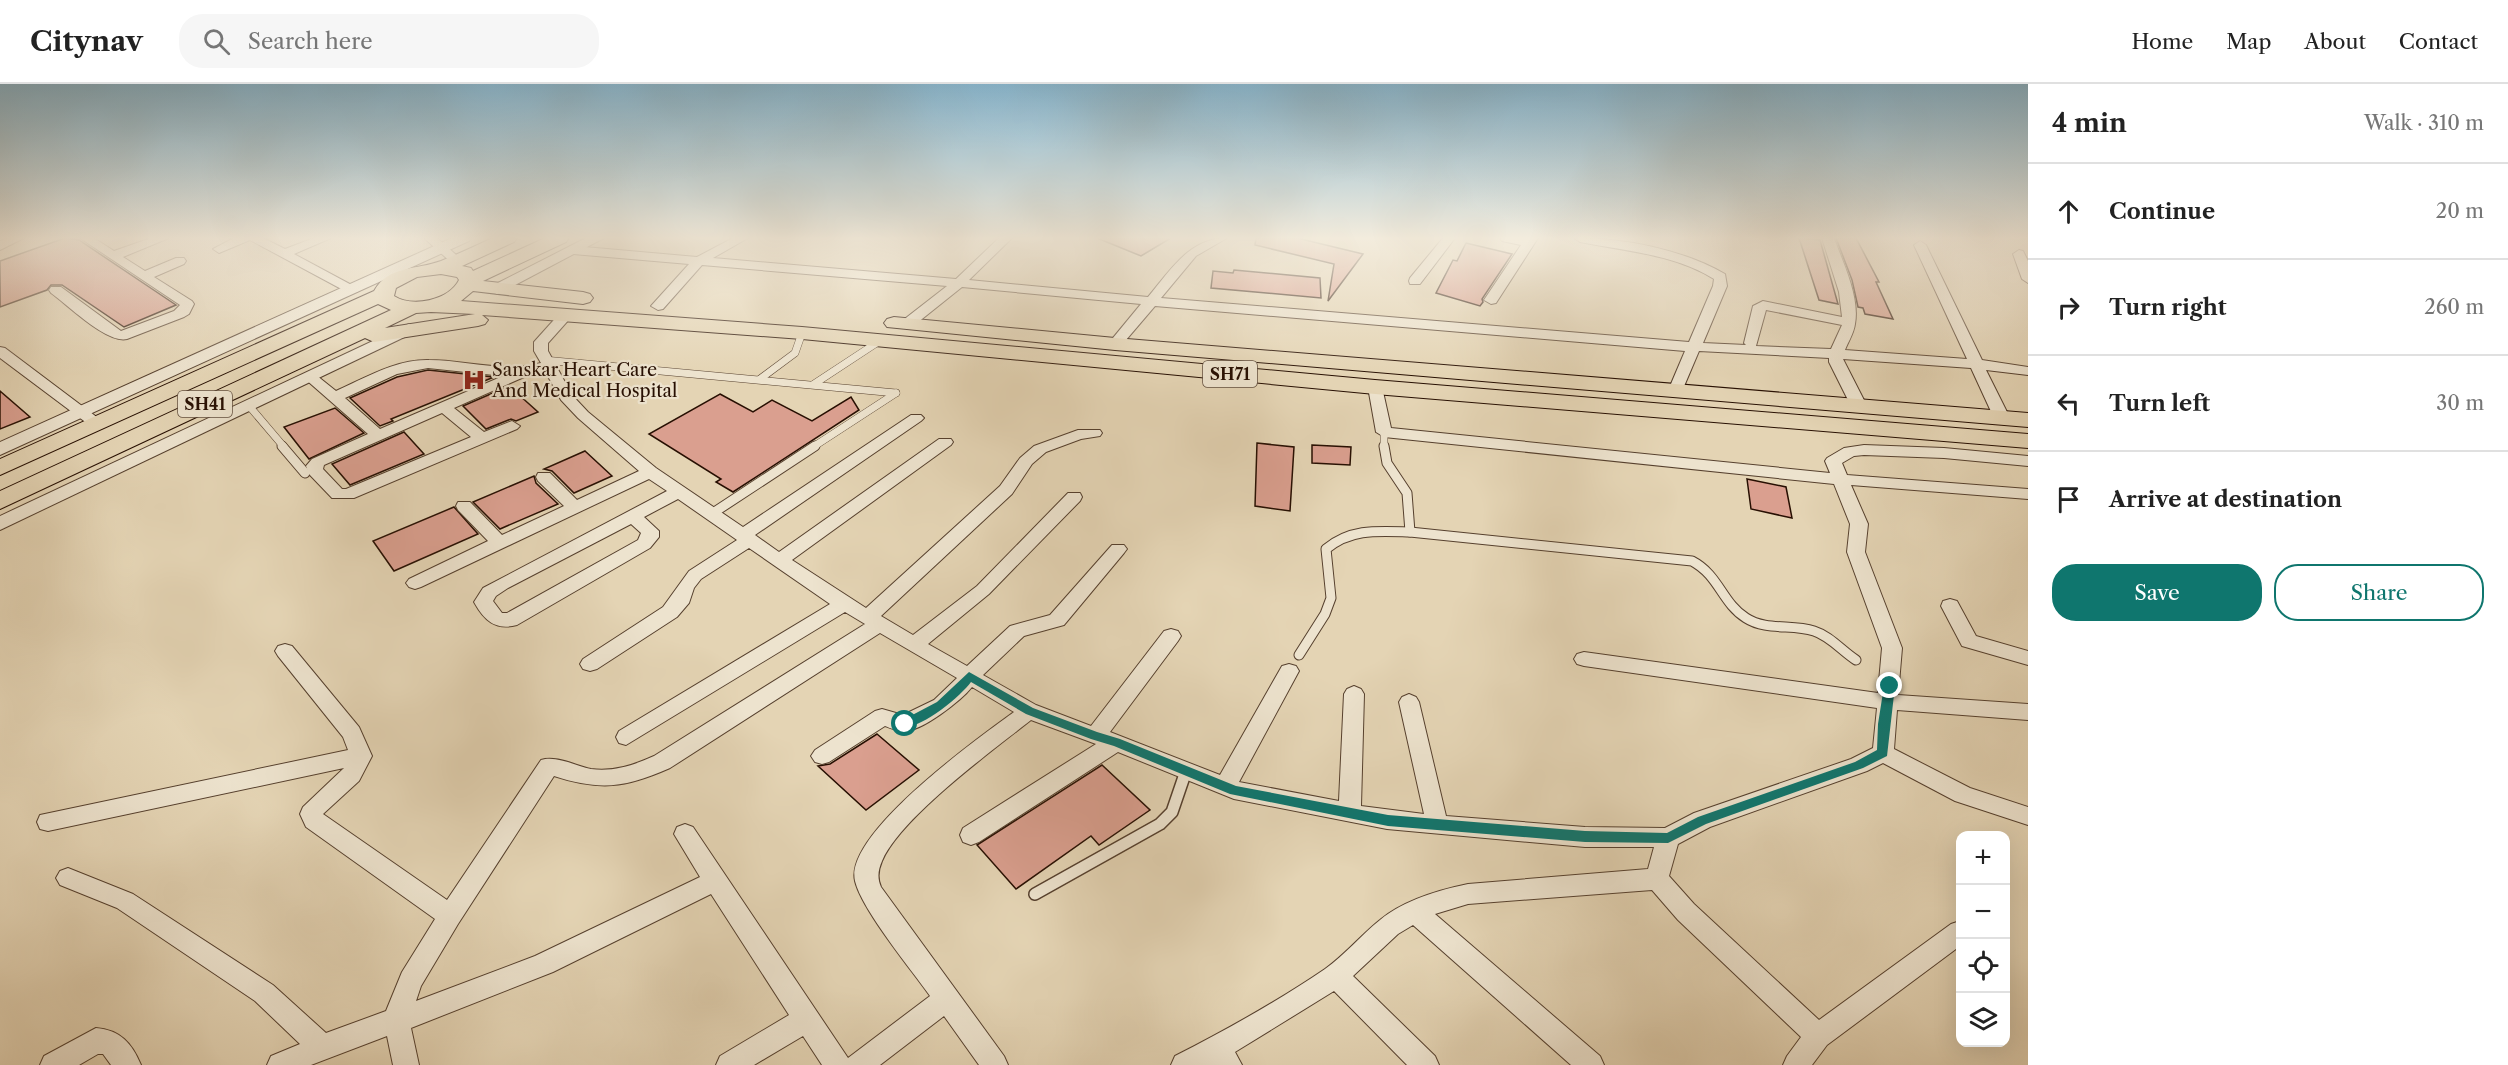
<!DOCTYPE html>
<html lang="en">
<head>
<meta charset="utf-8">
<style>
	:root { --surface:#fff; --page:#f6f6f6; --text:#222; --muted:#767676; --line:#e0e0e0; --accent:#0f766e }
	body { margin:0; font-family:"Libre Caslon Text",serif; background:var(--page); color:var(--text) }
	.controls { position:absolute; right:18px; bottom:18px; display:grid; overflow:hidden; border-radius:12px; box-shadow:0 6px 24px #0002 }
	.controls button { width:54px; height:54px; display:grid; place-items:center; padding:0; border:0; border-bottom:2px solid var(--line); background:var(--surface); color:var(--text); font:30px sans-serif }
	.stop { position:absolute; width:18px; height:18px; margin:-14px; border:4px solid #0f766e; border-radius:50%; background:#fff }
	.stop.end { background:#0f766e; border-color:#fff; box-shadow:0 2px 6px #0008 }
	.list { margin:0; padding:0; list-style:none }
	h2 { display:flex; justify-content:space-between; align-items:center; height:78px; margin:0; padding:0 24px; font-size:26px }
	h2 small { font-size:20px; font-weight:400; color:var(--muted) }
	.list li { display:grid; grid-template-columns:39px 1fr auto; gap:18px; align-items:center; box-sizing:border-box; height:96px; padding:0 24px; border-top:2px solid var(--line) }
	.list b { display:block; font-size:22px; white-space:nowrap }
	.list em { font-size:20px; font-style:normal; color:var(--muted) }
	.actions { display:flex; gap:12px; padding:18px 24px }
	.actions a { flex:1; padding:14px 0; border:2px solid var(--accent); border-radius:24px; text-align:center; font-size:21px; color:var(--accent) }
	.actions .main { background:var(--accent); color:#fff }
	.icon { flex:none; width:33px; height:33px; fill:none; stroke:currentColor; stroke-width:2; stroke-linecap:round; stroke-linejoin:round }
	.map { position:relative; flex:none; width:2028px; height:981px; overflow:hidden }
	header { display:flex; align-items:center; gap:36px; box-sizing:border-box; height:84px; padding:0 30px; background:var(--surface); border-bottom:2px solid var(--line) }
	header strong { font-size:28px }
	nav { display:flex; gap:33px; margin-inline-start:auto; font-size:21px }
	.search { width:420px; height:54px; background:var(--page); display:flex; align-items:center; gap:15px; box-sizing:border-box; padding:0 21px; border-radius:24px; color:var(--muted); font-size:22px }
	main { display:flex }
	aside { flex:1; background:var(--surface) }
	.map>svg:first-child { display:block }
	.building { fill:#da9f8f; stroke:#270f02; stroke-width:1.5 }
	.lines { fill:none; stroke-linecap:round; stroke-linejoin:round }
	.service-far2-casing { stroke:#56402e; stroke-width:8 }
	.service-far1-casing { stroke:#56402e; stroke-width:11 }
	.service-casing { stroke:#56402e; stroke-width:14 }
	.minor-casing { stroke:#56402e; stroke-width:2 }
	.tertiary-casing { stroke:#56402e; stroke-width:2 }
	.primary-casing { stroke:#270f02; stroke-width:2 }
	.service-far2 { stroke:#ede3ce; stroke-width:7 }
	.service-far1 { stroke:#ede3ce; stroke-width:9 }
	.service { stroke:#ede3ce; stroke-width:11 }
	.minor { fill:#ede3ce; fill-rule:evenodd }
	.tertiary { fill:#ede3ce; fill-rule:evenodd }
	.primary { fill:#e4d4b4; fill-rule:evenodd }
	.route { fill:#0f766e }
	.labels { text-anchor:middle; dominant-baseline:central; stroke-width:4.5; stroke-linejoin:round; paint-order:stroke }
	.shield { fill:#ede3ce; stroke:#624f3f; stroke-width:1.5 }
	.shield-label { font-size:16px; font-weight:bold; fill:#270f02 }
	.poi-label { font-size:18px; fill:#270f02; stroke:#ede3ce; text-anchor:start }
</style>
</head>
<body>
<header>
<strong>Citynav</strong>
<div class="search"><svg class="icon" aria-label="search" viewBox="0 0 24 24"><circle cx="10" cy="10" r="6"/><path d="M15 15l6 6"/></svg>Search here</div>
<nav><a>Home</a><a>Map</a><a>About</a><a>Contact</a></nav>
</header>
<main>
<div class="map">
<svg width="2028" height="981" viewBox="0 0 2028 981">
	<rect width="100%" height="100%" fill="#e4d4b4"/>
	<filter id="stains"><feTurbulence type="fractalNoise" baseFrequency=".00333" numOctaves="4"/><feColorMatrix values="0 0 0 0 .2 0 0 0 0 .09 0 0 0 0 .02 0 0 0 .5 -.17"/></filter>
	<radialGradient id="worn" r=".72"><stop offset=".6" stop-color="#630" stop-opacity="0"/><stop offset="1" stop-color="#630" stop-opacity=".3"/></radialGradient>
	<!-- building -->
	<g class="building">
		<path d="M65 154 79 156 176 221 124 243 62 201H51L47 206 0 223V177Z"/>
		<path d="M1097 154H1171L1141 172Z"/>
		<path d="M1256 154H1297L1363 170 1328 217 1334 180 1255 161Z"/>
		<path d="M1799 154 1820 156 1838 220 1819 216Z"/>
		<path d="M1836 154H1856L1879 198H1876L1893 235 1865 230 1863 224 1858 223 1852 196Z"/>
		<path d="M1466 159 1512 170 1482 215 1483 218 1480 222 1436 209 1453 176 1457 177Z"/>
		<path d="M1234 186 1320 194 1321 214 1211 204 1213 187 1233 189Z"/>
		<path d="M428 286 494 293 391 335 393 337 380 342 350 314 397 293Z"/>
		<path d="M509 302 538 328 516 337 511 335 486 345 463 322Z"/>
		<path d="M0 307 30 333 0 345Z"/>
		<path d="M720 310 753 328 772 316 812 337 851 313 859 326 733 408 716 398 721 395 649 350Z"/>
		<path d="M335 324 364 349 309 375 284 343Z"/>
		<path d="M404 348 424 370 350 401 332 380Z"/>
		<path d="M1257 359 1294 363 1290 427 1255 422Z"/>
		<path d="M1312 361 1351 363 1350 381 1312 379Z"/>
		<path d="M585 367 612 392 574 409 552 387 544 385Z"/>
		<path d="M534 392 536 399 558 420 500 445 473 418Z"/>
		<path d="M1747 395 1786 403 1792 434 1751 425Z"/>
		<path d="M454 423 478 450 394 487 373 457Z"/>
		<path d="M877 650 919 686 866 726 818 682 830 680Z"/>
		<path d="M1102 681 1150 726 1099 761 1091 752 1016 805 977 761Z"/>
	</g>
	<g class="lines">
		<!-- service-far2 casing -->
		<g class="service-far2-casing">
			<g id="service-far2">
				<path d="M544 276 896 309"/>
				<path d="M760 295 795 269 802 249"/>
				<path d="M814 300 881 256"/>
				<path d="M250 323 284 363"/>
				<path d="M1384 348V363"/>
				<path d="M813 363 896 309"/>
			</g>
		</g>
		<!-- service-far1 casing -->
		<g class="service-far1-casing">
			<g id="service-far1">
				<path d="M282 362 305 389"/>
				<path d="M1384 362 1387 379 1407 409 1410 448"/>
				<path d="M713 429 815 362"/>
				<path d="M1299 571 1325 530 1331 514 1326 465C1351 444 1379 447 1410 448L1692 477C1719 491 1722 519 1746 534 1766 547 1792 540 1814 547 1830 552 1842 567 1856 576"/>
			</g>
		</g>
		<!-- service casing -->
		<g class="service-casing">
			<path id="service" d="M1035 810 1160 740 1172 728 1186 687"/>
		</g>
		<!-- minor casing -->
		<g class="minor-casing">
			<g id="minor">
				<path d="M8 154H24L0 166V157Z"/>
				<path d="M80 154H94L114 167 151 154H169L123 173 145 187 176 174H184L186 177 184 180 154 193 192 217 194 220 189 230 184 233 127 255C107 260 68 221 51 209L49 206 51 203H61L121 247 174 227 180 221Z"/>
				<path d="M234 154H263L285 165 314 154H331L294 170 359 205 357 208H347L250 156 219 169 213 165Z"/>
				<path d="M424 154H437L463 177 461 180H453Z"/>
				<path d="M733 154H748L713 174 956 195 999 154H1012L969 196 1148 213C1170 187 1189 154 1227 154L1196 172 1161 214 1689 258 1713 202 1714 195C1674 170 1625 167 1580 158L1574 154C1623 154 1682 165 1725 190L1727 202 1703 259 1746 261 1744 259 1753 222 1763 217 1842 233 1839 208 1822 154H1834C1843 179 1860 213 1855 240 1854 249 1848 258 1845 266L1967 275 1914 161 1920 157 1926 161 1982 276 2028 283V291L1986 286 2010 334 2002 339 1994 334 1971 284 1843 275 1867 322 1859 327 1851 322 1829 278V274L1699 267 1682 307 1675 311 1668 307 1685 267 1155 222 1120 263 1115 264 1108 260 1141 220 962 203 912 243H902L900 240 902 237 947 202 702 181 663 225 658 226 651 222 689 180 573 170 567 166 573 162 697 173ZM1766 226 1842 241 1831 265 1756 262Z"/>
				<path d="M1443 154H1455L1420 200H1410L1409 197 1410 194Z"/>
				<path d="M1500 154H1538L1496 219 1491 220 1484 216 1521 161 1502 157Z"/>
				<path d="M2019 166 2023 167 2028 177V199L2022 195 2013 170Z"/>
				<path d="M566 227 573 231 548 259V267L572 311 588 328 656 384 743 443 911 331H921L924 334 921 337 755 451 779 468 939 355H951L953 358 951 361 792 476 866 524 1000 402 1020 374 1034 362 1078 346H1100L1102 349 1100 352 1081 355 1046 368 1032 380 1012 410 881 532 913 551 977 502 1068 409H1080L1082 413 1080 417 989 510 928 560 967 582 1010 542 1050 531 1112 461H1124L1127 465 1124 469 1064 541 1024 552 983 591 1036 621 1091 642 1164 547 1171 545 1178 547 1181 552 1178 557 1110 648 1220 691 1282 582 1289 580 1296 582 1299 587 1239 698 1339 717 1344 610 1347 605 1354 602 1361 605 1364 610 1361 722 1424 730 1399 618 1402 613 1409 610 1416 613 1419 618 1446 732 1585 743 1665 744 1694 729 1851 675 1873 664 1877 624 1584 582 1577 580 1574 575 1577 570 1584 568 1878 609 1882 564 1847 468 1850 440 1834 400 1384 353 1376 348 1368 303 1370 300 1375 299 1382 303 1391 344 1830 389 1825 377 1827 374 1844 364 1864 361 1944 364 2028 372V382L1944 374 1864 371 1854 372 1842 379 1847 391 2028 405V415L1851 401 1868 440 1865 468 1902 564 1898 611 2028 620V636L1897 626 1894 665 1970 704 2028 723V741L1955 717 1883 679 1867 687 1710 743 1678 760 1669 792 1694 820 1819 936 1951 840 1960 837V862L1827 961 1812 981H1783L1787 972 1801 953 1678 836 1652 806 1468 820 1435 830 1600 972 1604 981H1571L1413 841 1398 850 1353 892 1435 972 1439 981H1407L1334 907 1235 968 1242 981H1171L1175 972C1226 946 1278 917 1325 885 1345 871 1361 851 1380 836 1404 816 1439 806 1468 800L1648 785 1654 763H1585L1387 745 1234 715 1118 668 979 758 971 761 963 758 960 751 963 744 1096 660 1031 636C993 666 900 734 882 777 878 786 877 794 881 803L1004 972 1008 981H979L944 932 880 981H822L803 952 754 981H716L720 972 789 931 711 810 553 888 411 944 419 981H393L387 952 311 981H267L271 972 300 960 255 917 117 824 60 801 56 794 60 787 68 784 133 810 273 901 326 949 386 927 402 888 435 835 306 743 300 730 303 723 344 684 48 747 40 745 37 738 40 731 348 666 343 653 278 572 275 567 278 562 285 560 292 562 359 643 372 672 359 697 323 730 447 816 541 676C556 671 576 682 591 685 614 688 634 681 654 672L865 540 845 528 626 661 619 659 616 653 619 647 830 520 749 464 701 495 694 504 689 519 677 533 597 585 590 587 583 585 580 580 583 575 663 523 689 487 737 456 678 415 644 433 659 447V453L650 464 517 541C495 547 484 536 474 518L483 504 667 407 649 395 421 503 415 505 409 503 406 499 409 495 488 457 458 426 456 422 458 418H470L502 451 564 422 538 397 536 393 538 389H550L577 416 639 387 578 334 561 316 545 287 524 293 454 324 484 348 512 337 520 342 517 345 354 414H332L309 390 306 382 312 375 368 350 304 294 311 290 316 291 336 307C365 294 396 275 429 276 466 276 504 289 541 279L534 267V258L561 228ZM428 284 503 292 380 345 345 314 397 290ZM442 329 471 353 346 405H342L323 385 324 381ZM631 440 641 449 638 456 507 529H502L493 517 496 512 508 504ZM880 549 957 594 934 616 903 631 882 625 875 627 815 666 811 672 815 678 822 680 829 678 885 642C890 644 897 647 903 647 920 649 962 616 972 603L1014 628C978 654 844 750 855 797 862 826 911 885 930 912L848 974 693 743 685 740 677 743 674 750 700 793 535 872 416 917 421 902 458 840 554 692C600 707 625 704 670 684Z"/>
				<path d="M0 263 5 264 102 337 105 340 102 343H92L0 274Z"/>
				<path d="M1950 515 1957 517 1976 552 2028 567V581L1962 562 1941 522 1943 517Z"/>
				<path d="M96 944C120 946 132 959 141 981H111L103 970H98L79 981H40L44 972Z"/>
			</g>
		</g>
		<!-- tertiary casing -->
		<g class="tertiary-casing">
			<g id="tertiary">
				<path d="M452 154H471L469 157 0 371V358Z"/>
				<path d="M586 154H604L502 208 497 210 489 205 492 202Z"/>
				<path d="M409 240 415 242 417 245 415 248 0 446V432Z"/>
			</g>
		</g>
		<!-- primary casing -->
		<g class="primary-casing">
			<g id="primary">
				<path d="M493 154H517L514 158 462 182 471 184 473 187 545 154H569L566 158 483 197 583 208 590 210 593 214 590 218 583 220 473 207 461 217 802 243 1375 296 2028 350V364L1375 310 802 255 482 231 488 236 485 240 478 242 374 258 365 254 0 425V407L391 226 378 220 0 391V375L374 207C389 181 417 186 441 177 458 170 475 162 493 154ZM441 190 457 193 459 196C449 216 413 224 394 212L396 204 417 193ZM431 228 475 230 385 244 416 229Z"/>
				<path d="M894 233 1115 254 2028 329V343L1115 266 887 243 884 239 887 235Z"/>
			</g>
		</g>
		<!-- service-far2 -->
		<use href="#service-far2" class="service-far2"/>
		<!-- service-far1 -->
		<use href="#service-far1" class="service-far1"/>
		<!-- service -->
		<use href="#service" class="service"/>
		<!-- minor -->
		<use href="#minor" class="minor"/>
		<!-- tertiary -->
		<use href="#tertiary" class="tertiary"/>
		<!-- primary -->
		<use href="#primary" class="primary"/>
	</g>
	<!-- sky -->
	<linearGradient id="sky" x2="0" y2="1"><stop stop-color="#87b6cf"/><stop offset="0.53" stop-color="#f3ecdd"/><stop offset="1" stop-color="#f3ecdd" stop-opacity="0"/></linearGradient>
	<rect width="2028" height="291" fill="url(#sky)"/>
	<!-- route -->
	<path class="route" d="M969 588 1033 624 1097 648 1120 655 1236 702 1388 731 1585 747 1667 749 1698 733 1855 678 1877 666 1878 640 1884 602 1890 598 1895 602 1887 672 1863 684 1706 740 1668 759 1585 758 1388 742 1230 710 1114 662 1091 655 1026 630 971 598C961 612 919 647 901 643V637L937 618Z"/>
	<!-- icons -->
	<defs>
		<g id="hospital-bare" transform="scale(1.8)"><path d="M-5-5h3v3.5h4V-5h3V5h-3V1.5h-4V5h-3Z" fill="#8f2418" stroke="#ede3ce" stroke-width="2.5" paint-order="stroke"/></g>
	</defs>
	<g fill-rule="evenodd">
		<use href="#hospital-bare" x="474" y="296"/>
	</g>
	<g class="labels">
		<!-- shield labels -->
		<g class="shield">
			<rect x="1203" y="277" width="54" height="26" rx="4.5"/>
			<rect x="178" y="307" width="54" height="26" rx="4.5"/>
		</g>
		<g class="shield-label">
			<text x="1230" y="290">SH71</text>
			<text x="205" y="320">SH41</text>
		</g>
		<!-- poi labels -->
		<g class="poi-label">
			<text x="492" y="286">Sanskar Heart Care<tspan x="492" dy="21">And Medical Hospital</tspan></text>
		</g>
	</g>
	<rect width="100%" height="100%" filter="url(#stains)"/>
	<rect width="100%" height="100%" fill="url(#worn)"/>
</svg>
<div class="controls">
<button>+</button>
<button>−</button>
<button><svg class="icon" aria-label="locate" viewBox="0 0 24 24"><circle cx="12" cy="12" r="6"/><path d="M12 2v4M12 18v4M2 12h4M18 12h4"/></svg></button>
<button><svg class="icon" aria-label="layers" viewBox="0 0 24 24"><path d="M12 4l9 5-9 5-9-5zM3 14l9 5 9-5"/></svg></button>
</div>
<div class="stop" style="left:905px;top:640px"></div>
<div class="stop end" style="left:1890px;top:602px"></div>
</div>
<aside>
<h2>4 min<small>Walk · 310 m</small></h2>
<ul class="list">
<li><svg class="icon" aria-label="ahead" viewBox="0 0 24 24"><path d="M12 20V5M6 11l6-6 6 6"/></svg><div><b>Continue</b></div><em>20 m</em></li>
<li><svg class="icon" aria-label="right" viewBox="0 0 24 24"><path d="M7 20v-9h11M14 6l5 5-5 5"/></svg><div><b>Turn right</b></div><em>260 m</em></li>
<li><svg class="icon" aria-label="left" viewBox="0 0 24 24"><path d="M17 20v-9H6M10 6l-5 5 5 5"/></svg><div><b>Turn left</b></div><em>30 m</em></li>
<li><svg class="icon" aria-label="arrive" viewBox="0 0 24 24"><path d="M6 21V4h12l-3 4 3 4H6"/></svg><div><b>Arrive at destination</b></div></li>
</ul>
<div class="actions"><a class="main">Save</a><a>Share</a></div>
</aside>
</main>
</body>
</html>
